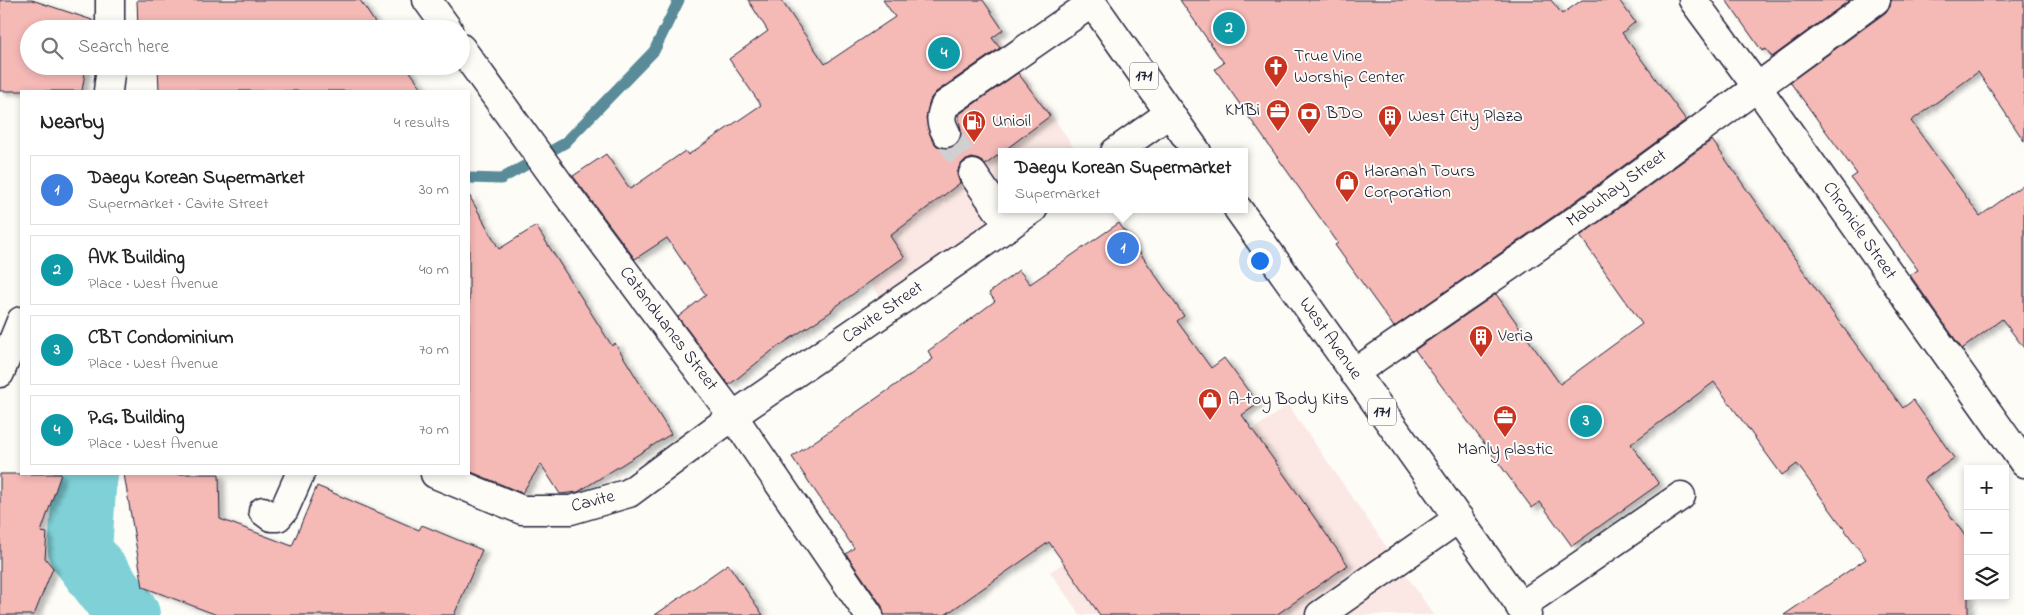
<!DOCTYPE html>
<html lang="en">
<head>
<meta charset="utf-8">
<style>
	:root { --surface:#fff; --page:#f6f6f6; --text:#222; --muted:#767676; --line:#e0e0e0; --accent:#ea580c }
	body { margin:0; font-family:"Indie Flower",sans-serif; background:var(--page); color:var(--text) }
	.controls { position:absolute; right:15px; bottom:15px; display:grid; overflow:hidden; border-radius:0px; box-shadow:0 2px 8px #0003 }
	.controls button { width:45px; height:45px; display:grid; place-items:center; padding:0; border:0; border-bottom:1px solid var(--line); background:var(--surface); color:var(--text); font:25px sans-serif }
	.you { position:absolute; left:1259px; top:260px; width:18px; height:18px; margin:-12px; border:4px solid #fff; border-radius:50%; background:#1a73e8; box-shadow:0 0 0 8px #1a73e833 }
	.badge { display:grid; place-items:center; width:32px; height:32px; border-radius:50%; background:var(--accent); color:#fff; font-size:16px; font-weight:700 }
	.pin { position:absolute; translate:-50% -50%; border:2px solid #fff; box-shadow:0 1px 5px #0006 }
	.popup { position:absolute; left:998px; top:148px; width:250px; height:65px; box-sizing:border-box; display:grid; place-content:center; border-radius:0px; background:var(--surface); filter:drop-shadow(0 1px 4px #0005); font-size:16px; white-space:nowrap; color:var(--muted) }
	.popup b { font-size:19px; color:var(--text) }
	.popup::after { content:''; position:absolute; left:50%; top:100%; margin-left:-10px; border:10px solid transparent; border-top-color:var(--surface) }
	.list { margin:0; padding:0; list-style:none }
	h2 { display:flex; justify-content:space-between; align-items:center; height:65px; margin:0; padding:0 20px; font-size:21px }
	h2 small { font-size:16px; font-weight:400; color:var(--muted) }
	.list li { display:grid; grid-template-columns:32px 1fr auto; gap:15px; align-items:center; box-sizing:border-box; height:70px; margin:0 10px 10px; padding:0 10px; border:1px solid var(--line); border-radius:0px }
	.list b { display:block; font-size:19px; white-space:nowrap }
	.list p { margin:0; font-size:16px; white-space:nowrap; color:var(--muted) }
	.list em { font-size:16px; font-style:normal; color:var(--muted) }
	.icon { flex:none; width:28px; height:28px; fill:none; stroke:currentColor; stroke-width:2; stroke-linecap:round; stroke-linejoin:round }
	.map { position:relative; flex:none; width:2024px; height:615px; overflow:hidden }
	.search { position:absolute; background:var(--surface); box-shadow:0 2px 8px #0003; left:20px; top:20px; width:450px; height:55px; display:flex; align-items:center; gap:12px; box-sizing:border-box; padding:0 18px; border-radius:28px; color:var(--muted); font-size:19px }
	.panel { position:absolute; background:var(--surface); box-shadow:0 2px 8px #0003; left:20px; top:90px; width:450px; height:385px; border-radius:0px }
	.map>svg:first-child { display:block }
	.built { fill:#fbe8e4 }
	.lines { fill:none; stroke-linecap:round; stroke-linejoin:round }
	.stream { stroke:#5a8b99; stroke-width:11 }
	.river { stroke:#80d1d7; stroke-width:64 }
	.building { fill:#f5b9b6; stroke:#22223b; filter:url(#shadow) }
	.minor-tunnel { stroke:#d1d0d1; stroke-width:28; stroke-dasharray:28 14; stroke-linecap:butt }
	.minor-casing { stroke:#22223b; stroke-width:31 }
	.major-casing { stroke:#22223b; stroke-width:31 }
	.minor { stroke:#fdfcf7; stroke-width:28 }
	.major { stroke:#fdfcf7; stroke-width:28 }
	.labels { text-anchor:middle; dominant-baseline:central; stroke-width:4; stroke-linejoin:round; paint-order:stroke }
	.shield { fill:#fdfcf7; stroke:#646373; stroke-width:1 }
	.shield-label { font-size:16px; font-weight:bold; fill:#22223b }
	.poi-label { font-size:18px; fill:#22223b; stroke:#fdfcf7; text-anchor:start }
	.street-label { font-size:18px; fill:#22223b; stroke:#fdfcf7 }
</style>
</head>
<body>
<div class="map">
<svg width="2024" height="615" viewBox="0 0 2024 615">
	<defs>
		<filter id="shadow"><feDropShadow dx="5.5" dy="3" stdDeviation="2.5" flood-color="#0004"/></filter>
	</defs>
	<rect width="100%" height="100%" fill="#fdfcf7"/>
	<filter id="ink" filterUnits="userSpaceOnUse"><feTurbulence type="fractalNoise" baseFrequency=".02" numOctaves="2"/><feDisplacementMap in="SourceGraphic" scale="10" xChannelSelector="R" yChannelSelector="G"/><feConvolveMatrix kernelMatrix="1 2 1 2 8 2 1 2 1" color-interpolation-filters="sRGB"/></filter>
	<g filter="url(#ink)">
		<!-- built -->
		<g class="built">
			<path d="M998 37 1077 152H1002V209H1022L886 305 797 179Z"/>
			<path d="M1288 405 1434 615H1080L1050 572Z"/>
		</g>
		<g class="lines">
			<!-- stream -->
			<path class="stream" d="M469 178 501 179 565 143 654 51 679 0"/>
			<!-- river -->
			<path class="river" d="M85 474 80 551 128 615"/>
		</g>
		<!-- building -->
		<g class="building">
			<path d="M0 0H32L92 20 91 29H29V66H86L82 91H0Z"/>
			<path d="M137 0H360L379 29H138Z"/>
			<path d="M748 0H781L825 64 895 17 883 0H983L1003 30 992 38 1000 48 936 92 931 98 926 118 932 140 937 146 945 149 953 147 959 142 962 134 958 115 1018 73 1050 116 985 165 979 160 972 158 964 161 959 167 957 175 960 183 890 236 904 257 831 310 832 311 773 350 729 385 678 317 706 295 667 238 635 259 573 176 606 154 630 189 685 151 688 155 761 105 729 59 768 31Z"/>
			<path d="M1180 0H1551L1562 14 1582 0H1619L1635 22 1622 33 1686 120 1570 205 1394 327 1335 245 1338 243 1215 69 1224 63Z"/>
			<path d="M1726 0H1850L1772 57 1766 49 1762 51Z"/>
			<path d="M1891 0H2024V141L1978 72 1911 121 1980 216 2024 184V348L2002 319 1962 349 1910 275 1918 270 1851 178 1857 174 1790 82 1885 13 1890 7Z"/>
			<path d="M158 66H406L424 91H159Z"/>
			<path d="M1712 140 1837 319 1903 408 1913 400 1954 458 1924 479 1968 540V615H1784L1866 559 1797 464 1782 475 1714 382 1631 444 1659 484 1572 546 1540 502 1532 508 1415 350 1496 294 1560 384 1642 324 1580 236Z"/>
			<path d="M469 195 499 249 536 226 612 346 615 343 671 434 578 492 560 494 541 464 522 493 469 471Z"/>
			<path d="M1119 223 1184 316 1177 321 1211 368 1224 358 1258 404 1242 415 1348 565 1276 615H1100L1049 542 945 615H884L882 606 846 554 854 548 792 457 933 359 928 351 995 301 989 293 1019 270 1030 284Z"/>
			<path d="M0 474H61L41 532 47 533 45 558 53 568 34 615H0Z"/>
			<path d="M124 474H219L220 519 292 546 317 486 419 530 422 525 482 550 454 615H217L143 587Z"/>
			<path d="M728 564 763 615H655Z"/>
		</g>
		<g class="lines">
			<!-- minor-tunnel -->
			<path class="minor-tunnel" d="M946 133 973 174"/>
			<!-- minor casing -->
			<g class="minor-casing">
				<g id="minor">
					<path d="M110 0V29"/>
					<path d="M427 0 448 29"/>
					<path d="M1693 0 1757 87 2024 463"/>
					<path d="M461 48 563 189 733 416 869 615"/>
					<path d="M108 91 111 66"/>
					<path d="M946 133C940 122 940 116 945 105L1092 3"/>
					<path d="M1115 152 1170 113"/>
					<path d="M973 174 1009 226"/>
					<path d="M0 373 21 321"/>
					<path d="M1354 373 1579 218 1876 0"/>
					<path d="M435 474 522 510H571L629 493 733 416 1033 209"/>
					<path d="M263 511 271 517H278L284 510 300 474"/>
					<path d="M1520 607 1681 496"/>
					<path d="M1320 615 1459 518"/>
				</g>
			</g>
			<!-- major casing -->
			<g class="major-casing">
				<g id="major">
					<path d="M1090 0 1197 152"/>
					<path d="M1238 209 1527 615"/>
				</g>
			</g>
			<!-- minor -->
			<use href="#minor" class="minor"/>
			<!-- major -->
			<use href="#major" class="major"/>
		</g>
	</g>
	<!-- icons -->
	<defs>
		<g id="church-pin" transform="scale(1.25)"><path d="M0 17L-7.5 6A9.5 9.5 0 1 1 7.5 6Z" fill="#c8321e" stroke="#fdfcf7"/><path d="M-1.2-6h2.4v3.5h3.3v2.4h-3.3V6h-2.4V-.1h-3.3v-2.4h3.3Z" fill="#fff"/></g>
		<g id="office-pin" transform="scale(1.25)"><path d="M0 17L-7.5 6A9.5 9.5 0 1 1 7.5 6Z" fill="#c8321e" stroke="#fdfcf7"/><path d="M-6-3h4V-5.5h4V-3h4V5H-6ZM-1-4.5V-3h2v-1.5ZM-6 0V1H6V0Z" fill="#fff"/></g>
		<g id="bank-pin" transform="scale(1.25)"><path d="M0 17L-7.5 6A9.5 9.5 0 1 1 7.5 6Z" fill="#c8321e" stroke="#fdfcf7"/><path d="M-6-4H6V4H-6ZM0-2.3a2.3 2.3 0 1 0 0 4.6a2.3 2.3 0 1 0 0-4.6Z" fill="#fff"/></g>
		<g id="building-pin" transform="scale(1.25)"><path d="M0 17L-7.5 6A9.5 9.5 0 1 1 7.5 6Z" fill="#c8321e" stroke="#fdfcf7"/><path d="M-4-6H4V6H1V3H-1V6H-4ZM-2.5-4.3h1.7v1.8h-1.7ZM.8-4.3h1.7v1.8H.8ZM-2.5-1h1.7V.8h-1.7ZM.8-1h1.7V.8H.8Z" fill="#fff"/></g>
		<g id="fuel-pin" transform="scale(1.25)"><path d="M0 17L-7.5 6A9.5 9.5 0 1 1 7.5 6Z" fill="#c8321e" stroke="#fdfcf7"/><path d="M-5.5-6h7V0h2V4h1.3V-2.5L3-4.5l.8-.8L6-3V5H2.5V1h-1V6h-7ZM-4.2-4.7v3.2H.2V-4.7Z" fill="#fff"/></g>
		<g id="shop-pin" transform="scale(1.25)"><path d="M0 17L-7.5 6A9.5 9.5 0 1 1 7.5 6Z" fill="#c8321e" stroke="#fdfcf7"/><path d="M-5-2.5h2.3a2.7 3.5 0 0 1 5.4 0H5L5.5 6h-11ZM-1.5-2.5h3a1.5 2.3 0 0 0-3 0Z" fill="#fff"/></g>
	</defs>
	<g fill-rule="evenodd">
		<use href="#church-pin" x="1276" y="67"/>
		<use href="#office-pin" x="1278" y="111"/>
		<use href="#bank-pin" x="1309" y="114"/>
		<use href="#building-pin" x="1390" y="117"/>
		<use href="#fuel-pin" x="974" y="122"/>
		<use href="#shop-pin" x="1347" y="182"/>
		<use href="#building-pin" x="1481" y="337"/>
		<use href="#shop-pin" x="1210" y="400"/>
		<use href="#office-pin" x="1505" y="417"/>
	</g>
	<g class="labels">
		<!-- shield labels -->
		<g class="shield">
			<rect x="1130" y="62.5" width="28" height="27" rx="4"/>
			<rect x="1368" y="398.5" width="28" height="27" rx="4"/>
		</g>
		<g class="shield-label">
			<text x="1144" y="76">171</text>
			<text x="1382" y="412">171</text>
		</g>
		<!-- poi labels -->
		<g class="poi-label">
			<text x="1294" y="57">True Vine<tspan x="1294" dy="21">Worship Center</tspan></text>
			<text x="1260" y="111" text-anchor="end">KMBi</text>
			<text x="1326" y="114">BDO</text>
			<text x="1408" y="117">West City Plaza</text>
			<text x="992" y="122">Unioil</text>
			<text x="1364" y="172">Haranah Tours<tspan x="1364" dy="21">Corporation</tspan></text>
			<text x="1498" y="337">Veria</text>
			<text x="1228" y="400">A-toy Body Kits</text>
			<text x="1505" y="450" text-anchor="middle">Manly plastic</text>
		</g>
		<!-- street labels -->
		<g class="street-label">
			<text transform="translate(1617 189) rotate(-36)">Mabuhay Street</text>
			<text transform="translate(1859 231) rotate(55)">Chronicle Street</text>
			<text transform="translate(883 313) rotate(-35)">Cavite Street</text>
			<text transform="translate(668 329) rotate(53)">Catanduanes Street</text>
			<text transform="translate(1330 339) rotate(55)">West Avenue</text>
			<text transform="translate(593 502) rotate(-14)">Cavite</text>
		</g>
	</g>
</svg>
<div class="controls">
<button>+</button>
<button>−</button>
<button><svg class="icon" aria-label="layers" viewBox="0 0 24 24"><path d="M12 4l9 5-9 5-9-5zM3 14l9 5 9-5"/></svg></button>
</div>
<div class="you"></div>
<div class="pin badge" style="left:1123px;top:248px;background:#3f7fe0">1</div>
<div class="popup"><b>Daegu Korean Supermarket</b>Supermarket</div>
<div class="pin badge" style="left:1229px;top:28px;background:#0f9aa8">2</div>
<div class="pin badge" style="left:1586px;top:421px;background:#0f9aa8">3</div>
<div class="pin badge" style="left:944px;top:53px;background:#0f9aa8">4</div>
<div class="search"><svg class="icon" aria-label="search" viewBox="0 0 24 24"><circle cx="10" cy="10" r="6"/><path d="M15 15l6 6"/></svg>Search here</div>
<section class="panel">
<h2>Nearby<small>4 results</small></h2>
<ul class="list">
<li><span class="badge" style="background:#3f7fe0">1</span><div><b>Daegu Korean Supermarket</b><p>Supermarket · Cavite Street</p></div><em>30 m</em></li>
<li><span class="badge" style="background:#0f9aa8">2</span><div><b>AVK Building</b><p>Place · West Avenue</p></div><em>40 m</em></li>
<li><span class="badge" style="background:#0f9aa8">3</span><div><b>CBT Condominium</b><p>Place · West Avenue</p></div><em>70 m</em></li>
<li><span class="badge" style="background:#0f9aa8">4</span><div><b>P.G. Building</b><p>Place · West Avenue</p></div><em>70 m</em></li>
</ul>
</section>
</div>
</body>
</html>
